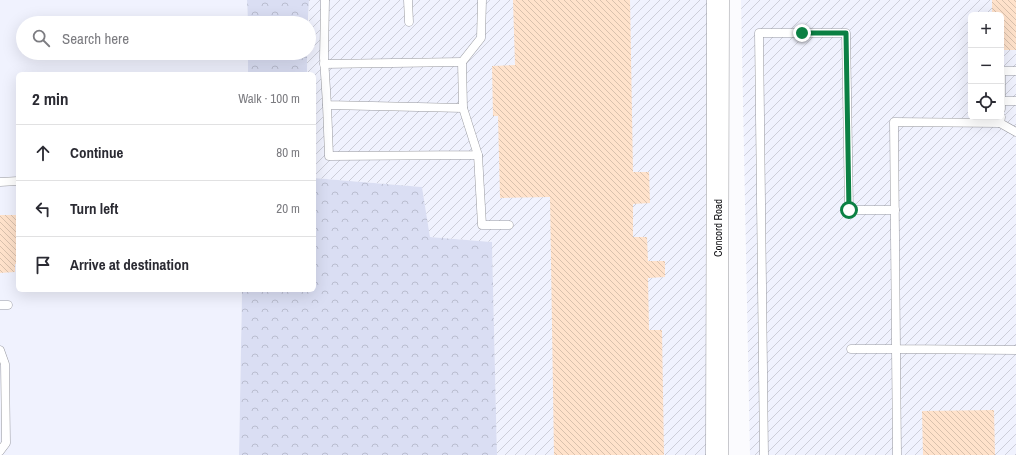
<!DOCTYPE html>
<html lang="en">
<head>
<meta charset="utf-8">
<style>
	:root { --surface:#fff; --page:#f2f2f3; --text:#2b2b33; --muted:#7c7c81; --line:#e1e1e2 }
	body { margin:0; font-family:"Archivo Narrow",sans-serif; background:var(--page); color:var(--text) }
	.controls { position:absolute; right:12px; top:12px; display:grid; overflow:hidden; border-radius:6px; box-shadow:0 4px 16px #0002 }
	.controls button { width:36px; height:36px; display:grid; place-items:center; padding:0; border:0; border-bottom:1px solid var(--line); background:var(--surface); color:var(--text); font:20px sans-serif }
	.stop { position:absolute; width:12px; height:12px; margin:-9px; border:3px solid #0b8043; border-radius:50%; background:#fff }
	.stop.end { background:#0b8043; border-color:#fff; box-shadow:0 1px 4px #0008 }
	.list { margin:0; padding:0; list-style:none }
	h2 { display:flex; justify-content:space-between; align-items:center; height:52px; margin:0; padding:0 16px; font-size:17px }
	h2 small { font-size:13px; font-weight:400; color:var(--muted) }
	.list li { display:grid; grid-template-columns:26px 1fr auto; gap:12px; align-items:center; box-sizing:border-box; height:56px; padding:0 16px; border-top:1px solid var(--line) }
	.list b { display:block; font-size:15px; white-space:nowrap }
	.list em { font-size:13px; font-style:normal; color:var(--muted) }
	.icon { flex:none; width:22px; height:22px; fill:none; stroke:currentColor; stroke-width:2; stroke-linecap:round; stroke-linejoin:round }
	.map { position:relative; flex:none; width:1016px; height:455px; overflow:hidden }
	.search { position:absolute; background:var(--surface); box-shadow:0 4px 16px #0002; left:16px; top:16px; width:300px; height:44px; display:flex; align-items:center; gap:10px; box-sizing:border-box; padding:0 14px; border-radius:22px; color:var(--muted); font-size:15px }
	.panel { position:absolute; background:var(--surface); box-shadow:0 4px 16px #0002; left:16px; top:72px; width:300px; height:220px; border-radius:6px }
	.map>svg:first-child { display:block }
	.built { fill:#f0f2fe }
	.industrial { fill:url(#industrial-furrows); fill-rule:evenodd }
	.forest { fill:url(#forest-crowns) }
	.building { fill:url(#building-back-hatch) }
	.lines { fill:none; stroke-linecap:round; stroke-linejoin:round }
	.lane-casing { stroke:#98999f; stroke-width:9 }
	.secondary-casing { stroke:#98999f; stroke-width:23 }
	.lane { stroke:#fff; stroke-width:8 }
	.secondary { stroke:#fff; stroke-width:22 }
	.route { stroke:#0b8043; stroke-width:5 }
	.labels { text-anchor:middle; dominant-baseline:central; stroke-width:3; stroke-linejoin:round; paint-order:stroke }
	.street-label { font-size:11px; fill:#0e0e11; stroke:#fff }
</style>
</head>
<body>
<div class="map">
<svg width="1016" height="455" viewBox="0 0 1016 455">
	<defs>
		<pattern id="industrial-furrows" width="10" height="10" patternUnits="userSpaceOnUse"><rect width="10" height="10" fill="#f0f2fe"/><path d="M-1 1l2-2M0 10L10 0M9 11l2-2" fill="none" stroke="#cdced9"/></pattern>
		<pattern id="forest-crowns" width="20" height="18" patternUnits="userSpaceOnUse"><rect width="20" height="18" fill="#dadef3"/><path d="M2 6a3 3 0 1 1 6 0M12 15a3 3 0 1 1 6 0" fill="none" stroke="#babdcf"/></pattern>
		<pattern id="building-back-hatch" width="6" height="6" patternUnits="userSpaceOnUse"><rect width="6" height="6" fill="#ffe2cb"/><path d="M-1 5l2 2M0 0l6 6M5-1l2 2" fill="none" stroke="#d9c1ad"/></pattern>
	</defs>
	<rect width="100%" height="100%" fill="#fbfbfe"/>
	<!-- built -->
	<path class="built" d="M0 0H247L248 23H23V53H248V74H18V290H242L239 455H0Z"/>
	<!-- industrial -->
	<g class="industrial">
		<path d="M309 0H708V455H497L492 242 430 237 422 187 314 178V74H307V53H309Z"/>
		<path d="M741 0H1016V455H750ZM971 15H1001V117H971Z"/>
	</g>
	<!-- forest -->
	<g class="forest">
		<path d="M247 0H309L308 23H248Z"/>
		<rect x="248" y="53" width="59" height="21"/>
		<path d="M314 178 422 187 430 237 492 242 497 455H239L242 290H314Z"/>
	</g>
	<!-- building -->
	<g class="building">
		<path d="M513 0H630L633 172H649L650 203 633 204V237H647L648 261H665V277L648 278 649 330H662L664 455H554L550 197 500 198 498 116H493L492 66 515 65Z"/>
		<path d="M992 0H1016V50H1001V15H992Z"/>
		<path d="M0 215H18V264H15V272L0 273Z"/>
		<path d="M994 410 995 455H923L922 411Z"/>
	</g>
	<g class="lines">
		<!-- lane casing -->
		<g class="lane-casing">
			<g id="lane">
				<path d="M325 0 324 58 327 105 463 108 462 62 481 38 482 0"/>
				<path d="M408 0 409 22"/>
				<path d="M324 64 462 62"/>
				<path d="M1001 101H1016"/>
				<path d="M327 105 329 156 478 155 463 108"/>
				<path d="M1001 109V71H1016"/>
				<path d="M1001 117 1000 123 1016 132"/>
				<path d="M1000 123 894 122 896 349 1016 350"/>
				<path d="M478 155 482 225H509"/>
				<path d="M0 182 18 181"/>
				<path d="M0 305H8"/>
				<path d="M851 349H896L897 455"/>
				<path d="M0 350 5 364 6 443 0 451"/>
				<path d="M764 455 759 33H846L849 210H895"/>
			</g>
		</g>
		<!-- secondary casing -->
		<g class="secondary-casing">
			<path id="secondary" d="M717 455 718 0"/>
		</g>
		<!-- lane -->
		<use href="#lane" class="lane"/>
		<!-- secondary -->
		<use href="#secondary" class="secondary"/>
	</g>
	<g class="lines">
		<!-- route -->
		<path class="route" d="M802 33H846L849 210"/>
	</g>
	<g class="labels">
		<!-- street labels -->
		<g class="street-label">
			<text transform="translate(718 228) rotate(-90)">Concord Road</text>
		</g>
	</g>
</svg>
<div class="controls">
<button>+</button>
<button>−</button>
<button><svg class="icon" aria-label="locate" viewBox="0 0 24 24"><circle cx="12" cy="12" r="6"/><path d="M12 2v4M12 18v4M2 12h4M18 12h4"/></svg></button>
</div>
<div class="stop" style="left:849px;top:210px"></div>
<div class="stop end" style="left:802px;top:33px"></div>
<div class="search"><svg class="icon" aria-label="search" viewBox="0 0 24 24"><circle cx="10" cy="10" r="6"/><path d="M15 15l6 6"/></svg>Search here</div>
<section class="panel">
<h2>2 min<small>Walk · 100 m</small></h2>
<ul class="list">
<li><svg class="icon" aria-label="ahead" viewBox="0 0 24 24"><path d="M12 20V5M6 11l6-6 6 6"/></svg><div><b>Continue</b></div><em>80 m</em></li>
<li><svg class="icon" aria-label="left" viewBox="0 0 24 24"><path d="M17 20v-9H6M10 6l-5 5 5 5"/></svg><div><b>Turn left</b></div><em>20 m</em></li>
<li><svg class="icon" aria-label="arrive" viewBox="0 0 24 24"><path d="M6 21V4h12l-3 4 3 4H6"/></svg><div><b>Arrive at destination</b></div></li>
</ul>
</section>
</div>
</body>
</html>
